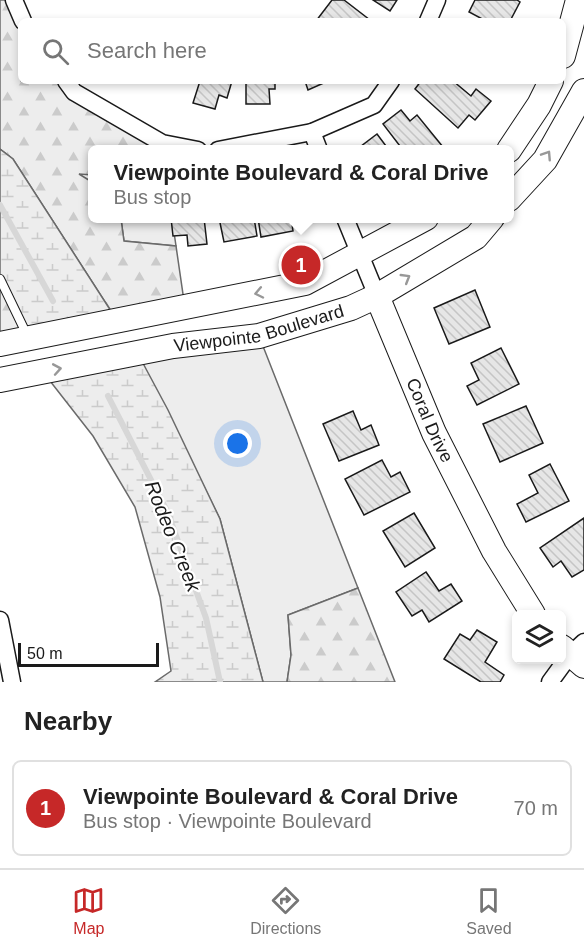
<!DOCTYPE html>
<html lang="en">
<head>
<meta charset="utf-8">
<style>
	:root { --surface:#fff; --page:#f2f2f2; --text:#222; --muted:#767676; --line:#e0e0e0; --accent:#c62828 }
	body { margin:0; font-family:Helvetica,sans-serif; background:var(--page); color:var(--text) }
	.controls { position:absolute; right:18px; bottom:18px; display:grid; overflow:hidden; border-radius:9px; box-shadow:0 3px 9px #0003 }
	.controls button { width:54px; height:54px; display:grid; place-items:center; padding:0; border:0; border-bottom:2px solid var(--line); background:var(--surface); color:var(--text); font:30px sans-serif }
	.scale { position:absolute; left:18px; bottom:15px; width:141px; box-sizing:border-box; padding-left:6px; border:3px solid #1a1a1a; border-top:0; font-size:16px; line-height:21px; white-space:nowrap; color:#1a1a1a; -webkit-text-stroke:4px #fff; paint-order:stroke }
	.you { position:absolute; left:238px; top:444px; width:21px; height:21px; margin:-15px; border:4px solid #fff; border-radius:50%; background:#1a73e8; box-shadow:0 0 0 9px #1a73e833 }
	.badge { display:grid; place-items:center; width:39px; height:39px; border-radius:50%; background:var(--accent); color:#fff; font-size:20px; font-weight:700 }
	.pin { position:absolute; translate:-50% -50%; border:3px solid #fff; box-shadow:0 2px 6px #0006 }
	.popup { position:absolute; left:88px; top:145px; width:426px; height:78px; box-sizing:border-box; display:grid; place-content:center; border-radius:9px; background:var(--surface); filter:drop-shadow(0 2px 4px #0005); font-size:20px; white-space:nowrap; color:var(--muted) }
	.popup b { font-size:22px; color:var(--text) }
	.popup::after { content:''; position:absolute; left:50%; top:100%; margin-left:-12px; border:12px solid transparent; border-top-color:var(--surface) }
	.list { margin:0; padding:0; list-style:none }
	h2 { display:flex; justify-content:space-between; align-items:center; height:78px; margin:0; padding:0 24px; font-size:26px }
	h2 small { font-size:20px; font-weight:400; color:var(--muted) }
	.list li { display:grid; grid-template-columns:39px 1fr auto; gap:18px; align-items:center; box-sizing:border-box; height:96px; margin:0 12px 12px; padding:0 12px; border:2px solid var(--line); border-radius:9px }
	.list b { display:block; font-size:22px; white-space:nowrap }
	.list p { margin:0; font-size:20px; white-space:nowrap; color:var(--muted) }
	.list em { font-size:20px; font-style:normal; color:var(--muted) }
	.icon { flex:none; width:33px; height:33px; fill:none; stroke:currentColor; stroke-width:2; stroke-linecap:round; stroke-linejoin:round }
	.map { position:relative; flex:none; width:584px; height:682px; overflow:hidden }
	.search { position:absolute; background:var(--surface); box-shadow:0 3px 9px #0003; left:18px; right:18px; top:18px; height:66px; display:flex; align-items:center; gap:15px; box-sizing:border-box; padding:0 21px; border-radius:9px; color:var(--muted); font-size:22px }
	.sheet { height:186px; background:var(--surface) }
	nav { display:flex; justify-content:space-around; align-items:center; box-sizing:border-box; height:84px; border-top:2px solid var(--line); background:var(--surface); font-size:16px; color:var(--muted) }
	nav a { display:grid; justify-items:center; gap:3px }
	nav .on { color:var(--accent) }
	.map>svg:first-child { display:block }
	.built { fill:#ededed; stroke:#6a6a6a; stroke-width:1.5 }
	.forest { fill:url(#forest-firs); stroke:#6a6a6a; stroke-width:1.5 }
	.wetland { fill:url(#wetland-marsh); stroke:#6a6a6a; stroke-width:1.5 }
	.lines { fill:none; stroke-linecap:round; stroke-linejoin:round }
	.stream { stroke:#d7d7d7; stroke-width:6 }
	.building { fill:url(#building-back-hatch); stroke:#1a1a1a; stroke-width:1.5 }
	.lane-casing { stroke:#1a1a1a; stroke-width:10 }
	.street-casing { stroke:#1a1a1a; stroke-width:19 }
	.secondary-casing { stroke:#1a1a1a; stroke-width:26 }
	.lane { stroke:#fff; stroke-width:8 }
	.street { stroke:#fff; stroke-width:16 }
	.secondary { stroke:#fff; stroke-width:24 }
	.oneway { stroke:#989898 }
	.labels { text-anchor:middle; dominant-baseline:central; stroke-width:4.5; stroke-linejoin:round; paint-order:stroke }
	.street-label { font-size:18px; fill:#1a1a1a; stroke:#fff }
	.water-label { font-size:20px; font-style:italic; fill:#1a1a1a; stroke:#fff }
</style>
</head>
<body>
<div class="map">
<svg width="584" height="682" viewBox="0 0 584 682">
	<defs>
		<pattern id="forest-firs" width="22" height="20" patternUnits="userSpaceOnUse" patternTransform="scale(1.5)"><rect width="22" height="20" fill="#ededed"/><path d="M5 1l3.5 6h-7zM16 11l3.5 6h-7z" fill="#cbcbcb"/></pattern>
		<pattern id="wetland-marsh" width="20" height="14" patternUnits="userSpaceOnUse" patternTransform="scale(1.5)"><rect width="20" height="14" fill="#ededed"/><path d="M1 5h8M5 5V1M11 12h8M15 12V8" fill="none" stroke="#cbcbcb"/></pattern>
		<pattern id="building-back-hatch" width="6" height="6" patternUnits="userSpaceOnUse" patternTransform="scale(1.5)"><rect width="6" height="6" fill="#e6e6e6"/><path d="M-1 5l2 2M0 0l6 6M5-1l2 2" fill="none" stroke="#c5c5c5"/></pattern>
	</defs>
	<rect width="100%" height="100%" fill="#fff"/>
	<!-- built -->
	<g class="built">
		<path d="M121 219H172L176 246 124 241Z"/>
		<path d="M259 336 358 588 288 615 291 655 287 682H263L220 519 138 354Z"/>
	</g>
	<!-- forest -->
	<g class="forest">
		<path d="M0 0H14L21 21V81H66L163 149 92 150V175L79 174 92 182V218L121 219 124 241 176 246 185 308 118 322 13 159 0 149Z"/>
		<path d="M0 279 29 338 0 344Z"/>
		<path d="M358 588 395 682H287L291 655 288 615Z"/>
	</g>
	<!-- wetland -->
	<g class="wetland">
		<path d="M0 149 13 159 118 322 29 338 0 279Z"/>
		<path d="M138 354 168 410 220 519 263 682H155L171 671 160 597 135 507 93 436 43 372Z"/>
	</g>
	<g class="lines">
		<!-- stream -->
		<g class="stream">
			<path d="M0 205 53 301"/>
			<path d="M108 396 167 511 206 618 220 682"/>
		</g>
	</g>
	<!-- building -->
	<g class="building">
		<path d="M332 0H344L370 20 316 21Z"/>
		<path d="M373 0H397L390 11Z"/>
		<path d="M475 0H517L520 2 510 21H486L469 12Z"/>
		<path d="M200 81H232L227 98 219 95 215 109 193 103Z"/>
		<path d="M246 81H275V89H269L270 104H246Z"/>
		<path d="M305 81H326V82L308 90Z"/>
		<path d="M421 81H453L471 96 476 89 491 101 475 120 469 115 458 128 415 89Z"/>
		<path d="M401 110 410 121 417 115 443 147 440 150H403L383 124Z"/>
		<path d="M377 134 389 150H362L360 147Z"/>
		<path d="M171 218H204L207 244 188 246 187 235 173 236Z"/>
		<path d="M219 218H254L257 236 224 242Z"/>
		<path d="M258 218H291L293 231 261 237Z"/>
		<path d="M475 290 490 327 449 344 434 308Z"/>
		<path d="M501 348 519 384 477 405 467 386 479 380 471 363Z"/>
		<path d="M526 406 543 443 500 462 483 424Z"/>
		<path d="M353 411 361 430 371 425 379 445 339 461 323 424Z"/>
		<path d="M382 460 391 477 400 472 410 492 364 515 345 479Z"/>
		<path d="M550 464 569 501 526 522 517 504 538 493 529 475Z"/>
		<path d="M414 513 435 548 405 567 383 531Z"/>
		<path d="M584 518V570L572 577 561 561 553 567 540 548Z"/>
		<path d="M426 572 439 591 451 584 462 601 429 622 422 610 412 616 396 592Z"/>
		<path d="M477 630 497 642 485 662 504 675 500 682H481L444 659 460 634 470 640Z"/>
	</g>
	<g class="lines">
		<!-- lane casing -->
		<g class="lane-casing">
			<path id="lane" d="M0 279 27 335"/>
		</g>
		<!-- street casing -->
		<g class="street-casing">
			<g id="street">
				<path d="M14 0 23 21"/>
				<path d="M428 21 437 0"/>
				<path d="M66 81 74 92 162 143 198 150"/>
				<path d="M312 132 319 150"/>
				<path d="M218 150 312 132 374 105 391 81"/>
				<path d="M345 218 377 296"/>
				<path d="M0 620 12 682"/>
				<path d="M550 682 569 656 584 642"/>
			</g>
		</g>
		<!-- secondary casing -->
		<g class="secondary-casing">
			<g id="secondary">
				<path d="M563 56 578 0"/>
				<path d="M509 150 539 105 551 81"/>
				<path d="M509 199 545 160 584 91"/>
				<path id="s1" d="M377 296 434 433 494 551 533 614"/>
				<path d="M0 344 305 283 426 218"/>
				<path id="s2" d="M0 380 173 346 259 336 351 308 377 296 476 237 492 218"/>
				<path d="M562 647 584 666"/>
			</g>
		</g>
		<!-- lane -->
		<use href="#lane" class="lane"/>
		<!-- street -->
		<use href="#street" class="street"/>
		<!-- secondary -->
		<use href="#secondary" class="secondary"/>
	</g>
	<!-- one-way arrows -->
	<defs><path id="oneway-chevron" d="M-2-3.5L2.5 0L-2 3.5" fill="none" stroke-width="1.6" stroke-linecap="round" stroke-linejoin="round" transform="scale(1.5)"/></defs>
	<g class="oneway">
		<use href="#oneway-chevron" transform="translate(547 155) rotate(-57)"/>
		<use href="#oneway-chevron" transform="translate(406 278) rotate(-31)"/>
		<use href="#oneway-chevron" transform="translate(259 293) rotate(168)"/>
		<use href="#oneway-chevron" transform="translate(57 369) rotate(-10)"/>
	</g>
	<g class="labels">
		<!-- street labels -->
		<g class="street-label">
			<text stroke="none"><textPath href="#s2" startOffset="264">Viewpointe Boulevard</textPath></text>
			<text stroke="none"><textPath href="#s1" startOffset="135">Coral Drive</textPath></text>
		</g>
		<!-- water labels -->
		<g class="water-label">
			<text transform="translate(173 536) rotate(68)">Rodeo Creek</text>
		</g>
	</g>
</svg>
<div class="controls">
<button><svg class="icon" aria-label="layers" viewBox="0 0 24 24"><path d="M12 4l9 5-9 5-9-5zM3 14l9 5 9-5"/></svg></button>
</div>
<div class="scale">50 m</div>
<div class="you"></div>
<div class="pin badge" style="left:301px;top:265px">1</div>
<div class="popup"><b>Viewpointe Boulevard &amp; Coral Drive</b>Bus stop</div>
<div class="search"><svg class="icon" aria-label="search" viewBox="0 0 24 24"><circle cx="10" cy="10" r="6"/><path d="M15 15l6 6"/></svg>Search here</div>
</div>
<section class="sheet">
<h2>Nearby<small></small></h2>
<ul class="list">
<li><span class="badge">1</span><div><b>Viewpointe Boulevard &amp; Coral Drive</b><p>Bus stop · Viewpointe Boulevard</p></div><em>70 m</em></li>
</ul>
</section>
<nav>
<a class="on"><svg class="icon" aria-label="map" viewBox="0 0 24 24"><path d="M3 6l6-2 6 2 6-2v14l-6 2-6-2-6 2zM9 4v14M15 6v14"/></svg>Map</a>
<a><svg class="icon" aria-label="directions" viewBox="0 0 24 24"><path d="M12 3l9 9-9 9-9-9zM9 14v-3h6M13 9l2 2-2 2"/></svg>Directions</a>
<a><svg class="icon" aria-label="saved" viewBox="0 0 24 24"><path d="M7 4h10v16l-5-4-5 4z"/></svg>Saved</a>
</nav>
</body>
</html>
